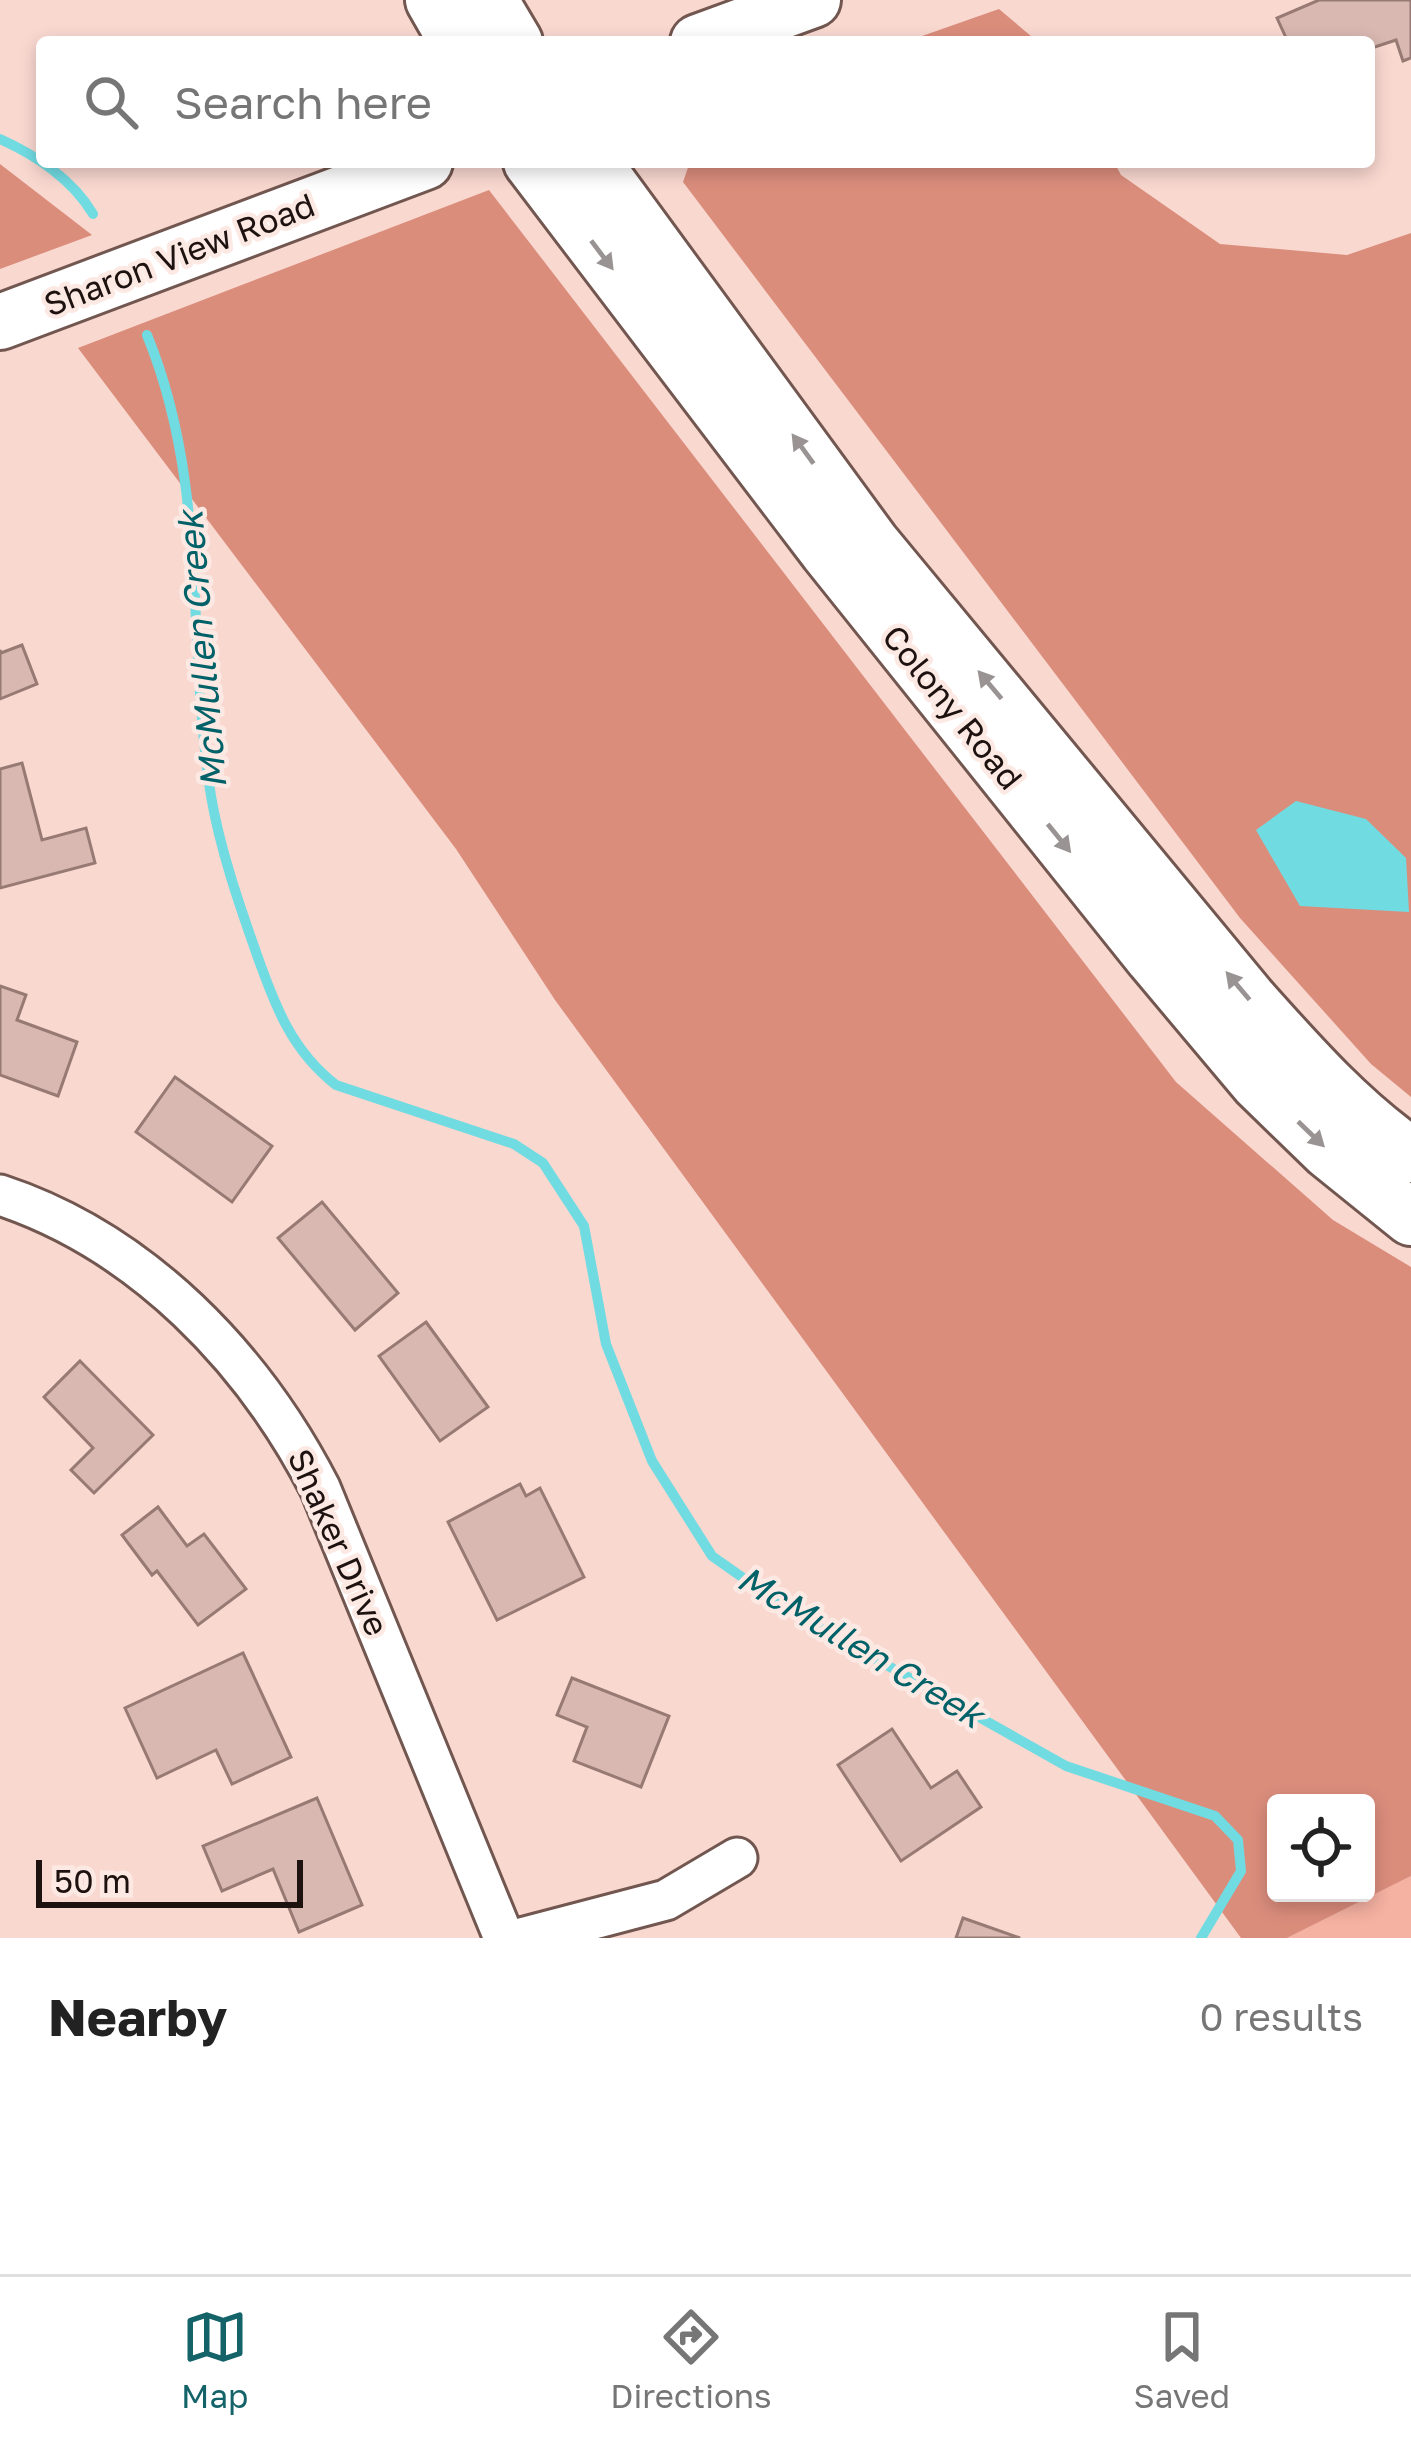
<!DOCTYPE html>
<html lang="en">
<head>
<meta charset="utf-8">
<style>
	:root { --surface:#fff; --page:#f6f6f6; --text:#222; --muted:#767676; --line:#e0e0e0; --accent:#136368 }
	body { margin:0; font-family:"Golos Text",sans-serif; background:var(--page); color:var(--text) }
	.controls { position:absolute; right:36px; bottom:36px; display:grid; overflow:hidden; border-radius:12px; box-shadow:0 6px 18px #0003 }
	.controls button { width:108px; height:108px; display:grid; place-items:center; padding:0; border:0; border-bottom:3px solid var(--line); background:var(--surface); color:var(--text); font:60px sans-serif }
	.scale { position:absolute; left:36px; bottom:30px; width:267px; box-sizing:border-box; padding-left:12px; border:6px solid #1d120f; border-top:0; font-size:33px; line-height:42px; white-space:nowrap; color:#1d120f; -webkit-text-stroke:9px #fde9e4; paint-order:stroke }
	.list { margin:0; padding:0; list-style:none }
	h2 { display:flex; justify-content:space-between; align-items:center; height:156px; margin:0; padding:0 48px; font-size:51px }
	h2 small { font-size:39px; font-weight:400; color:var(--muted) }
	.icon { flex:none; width:66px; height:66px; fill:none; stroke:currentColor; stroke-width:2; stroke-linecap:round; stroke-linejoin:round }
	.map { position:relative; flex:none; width:1411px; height:1938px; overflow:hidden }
	.search { position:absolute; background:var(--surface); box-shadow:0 6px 18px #0003; left:36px; right:36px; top:36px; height:132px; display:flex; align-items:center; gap:30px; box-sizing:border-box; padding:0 42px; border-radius:12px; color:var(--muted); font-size:45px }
	.sheet { height:336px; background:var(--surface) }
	nav { display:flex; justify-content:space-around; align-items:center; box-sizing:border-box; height:168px; border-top:3px solid var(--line); background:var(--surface); font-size:33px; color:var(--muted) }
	nav a { display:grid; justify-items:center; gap:6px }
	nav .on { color:var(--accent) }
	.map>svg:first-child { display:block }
	.green { fill:#f5b1a2 }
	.forest { fill:#db8d7c; fill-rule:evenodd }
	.water { fill:#71dbe2 }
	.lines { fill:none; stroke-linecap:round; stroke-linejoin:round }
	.stream { stroke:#71dbe2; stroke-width:10 }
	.building { fill:#d8b8b0; stroke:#987a74; stroke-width:3 }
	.street-casing { stroke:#725650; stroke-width:45 }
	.secondary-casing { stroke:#725650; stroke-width:60 }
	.street { stroke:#fff; stroke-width:39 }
	.secondary { stroke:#fff; stroke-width:54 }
	.oneway { fill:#999493 }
	.labels { text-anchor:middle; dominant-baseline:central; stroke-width:9; stroke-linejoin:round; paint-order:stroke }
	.street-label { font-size:33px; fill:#1d120f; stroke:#fde9e4 }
	.water-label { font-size:36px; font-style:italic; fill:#006268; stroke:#fde9e4 }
</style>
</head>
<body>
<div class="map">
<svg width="1411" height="1938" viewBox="0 0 1411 1938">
	<rect width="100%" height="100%" fill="#f9d8d0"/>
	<!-- green -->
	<path class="green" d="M1411 1876V1938H1287Z"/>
	<!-- forest -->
	<g class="forest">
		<path d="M999 9 1038 42H905Z"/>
		<path d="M690 162H1114L1121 175 1220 244 1347 255 1411 233V1097L1371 1064 1240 918 683 182Z"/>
		<path d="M0 164 92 235 0 269Z"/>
		<path d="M489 190 1176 1082 1333 1220 1411 1267V1876L1287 1938H1241L555 1000 456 849 78 348ZM1366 1803V1893H1276V1803Z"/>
	</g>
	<!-- water -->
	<path class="water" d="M1296 801 1366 819 1406 858 1409 912 1300 906 1256 830Z"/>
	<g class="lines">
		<!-- stream -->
		<g class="stream">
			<path d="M0 139C36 155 73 180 93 214"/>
			<path d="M147 335C209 486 186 640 211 796 220 849 239 904 257 955 275 1006 292 1051 336 1085L514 1144 543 1163 584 1226 606 1344 652 1461 712 1556 787 1609 1066 1766 1215 1816 1238 1840 1241 1871 1201 1938"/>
		</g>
	</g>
	<!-- building -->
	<g class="building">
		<path d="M1319 0H1411V58L1403 61 1396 40 1369 49V42H1288L1277 18Z"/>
		<path d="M22 645 37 684 0 699V650L1 653Z"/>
		<path d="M22 763 42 840 86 828 95 863 0 888V769Z"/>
		<path d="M0 986 26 995 17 1020 77 1042 58 1096 0 1075Z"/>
		<path d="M175 1077 272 1146 232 1202 136 1132Z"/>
		<path d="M322 1202 398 1293 355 1330 278 1238Z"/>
		<path d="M426 1322 488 1407 440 1441 379 1356Z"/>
		<path d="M80 1361 153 1435 94 1493 71 1470 93 1448 44 1397Z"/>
		<path d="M520 1484 526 1496 540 1488 584 1577 497 1620 448 1522Z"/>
		<path d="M158 1507 187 1546 204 1534 246 1589 198 1625 157 1571 152 1575 122 1535Z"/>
		<path d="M243 1653 291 1757 232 1784 216 1750 157 1778 125 1708Z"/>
		<path d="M572 1678 669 1716 641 1787 574 1761 587 1727 557 1715Z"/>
		<path d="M892 1729 931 1788 957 1771 981 1807 901 1861 838 1765Z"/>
		<path d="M317 1798 362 1905 299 1932 273 1869 222 1891 203 1846Z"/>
		<path d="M963 1918 1020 1938H956Z"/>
	</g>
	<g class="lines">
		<!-- street casing -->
		<g class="street-casing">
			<g id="street">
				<path d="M0 1195C142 1242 253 1358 320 1488L504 1938"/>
				<path d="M521 1938 666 1900 737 1858"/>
			</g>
		</g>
		<!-- secondary casing -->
		<g class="secondary-casing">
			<g id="secondary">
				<path d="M433 0 457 42"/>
				<path d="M490 0 515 42"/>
				<path d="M698 42 813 0"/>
				<path d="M531 162 827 551 1153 958 1258 1083 1328 1151 1411 1218"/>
				<path d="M593 162 872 543 1249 999C1299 1055 1349 1112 1411 1155"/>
				<path d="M0 322 425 162"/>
			</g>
		</g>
		<!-- street -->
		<use href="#street" class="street"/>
		<!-- secondary -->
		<use href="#secondary" class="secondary"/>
	</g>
	<!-- one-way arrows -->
	<defs><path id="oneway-solid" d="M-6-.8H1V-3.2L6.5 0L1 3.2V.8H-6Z" transform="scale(3)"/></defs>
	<g class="oneway">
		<use href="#oneway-solid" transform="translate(602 255) rotate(53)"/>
		<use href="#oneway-solid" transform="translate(803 449) rotate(-126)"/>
		<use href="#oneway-solid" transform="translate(990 685) rotate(-130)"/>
		<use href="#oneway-solid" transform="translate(1059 838) rotate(51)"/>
		<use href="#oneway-solid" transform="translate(1238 986) rotate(-130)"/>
		<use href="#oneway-solid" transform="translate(1311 1134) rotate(44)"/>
	</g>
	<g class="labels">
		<!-- street labels -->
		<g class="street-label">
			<text transform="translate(179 254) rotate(-21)">Sharon View Road</text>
			<text transform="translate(953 707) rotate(51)">Colony Road</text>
			<text transform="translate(339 1542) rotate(66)">Shaker Drive</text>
		</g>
		<!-- water labels -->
		<g class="water-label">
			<text transform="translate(201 650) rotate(-95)">McMullen Creek</text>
			<text transform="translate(861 1646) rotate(31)">McMullen Creek</text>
		</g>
	</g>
</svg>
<div class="controls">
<button><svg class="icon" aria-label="locate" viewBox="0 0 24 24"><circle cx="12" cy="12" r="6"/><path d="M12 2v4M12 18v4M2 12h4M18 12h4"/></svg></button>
</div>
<div class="scale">50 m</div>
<div class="search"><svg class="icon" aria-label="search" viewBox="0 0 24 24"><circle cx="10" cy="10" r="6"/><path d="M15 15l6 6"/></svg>Search here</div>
</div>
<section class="sheet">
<h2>Nearby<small>0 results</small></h2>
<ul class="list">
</ul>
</section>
<nav>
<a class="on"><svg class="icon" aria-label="map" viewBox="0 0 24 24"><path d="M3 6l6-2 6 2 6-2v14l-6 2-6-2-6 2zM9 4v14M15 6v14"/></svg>Map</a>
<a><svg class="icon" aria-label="directions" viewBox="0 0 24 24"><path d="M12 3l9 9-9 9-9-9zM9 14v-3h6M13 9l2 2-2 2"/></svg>Directions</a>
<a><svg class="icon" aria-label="saved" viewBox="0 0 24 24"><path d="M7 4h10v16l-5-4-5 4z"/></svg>Saved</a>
</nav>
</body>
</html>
